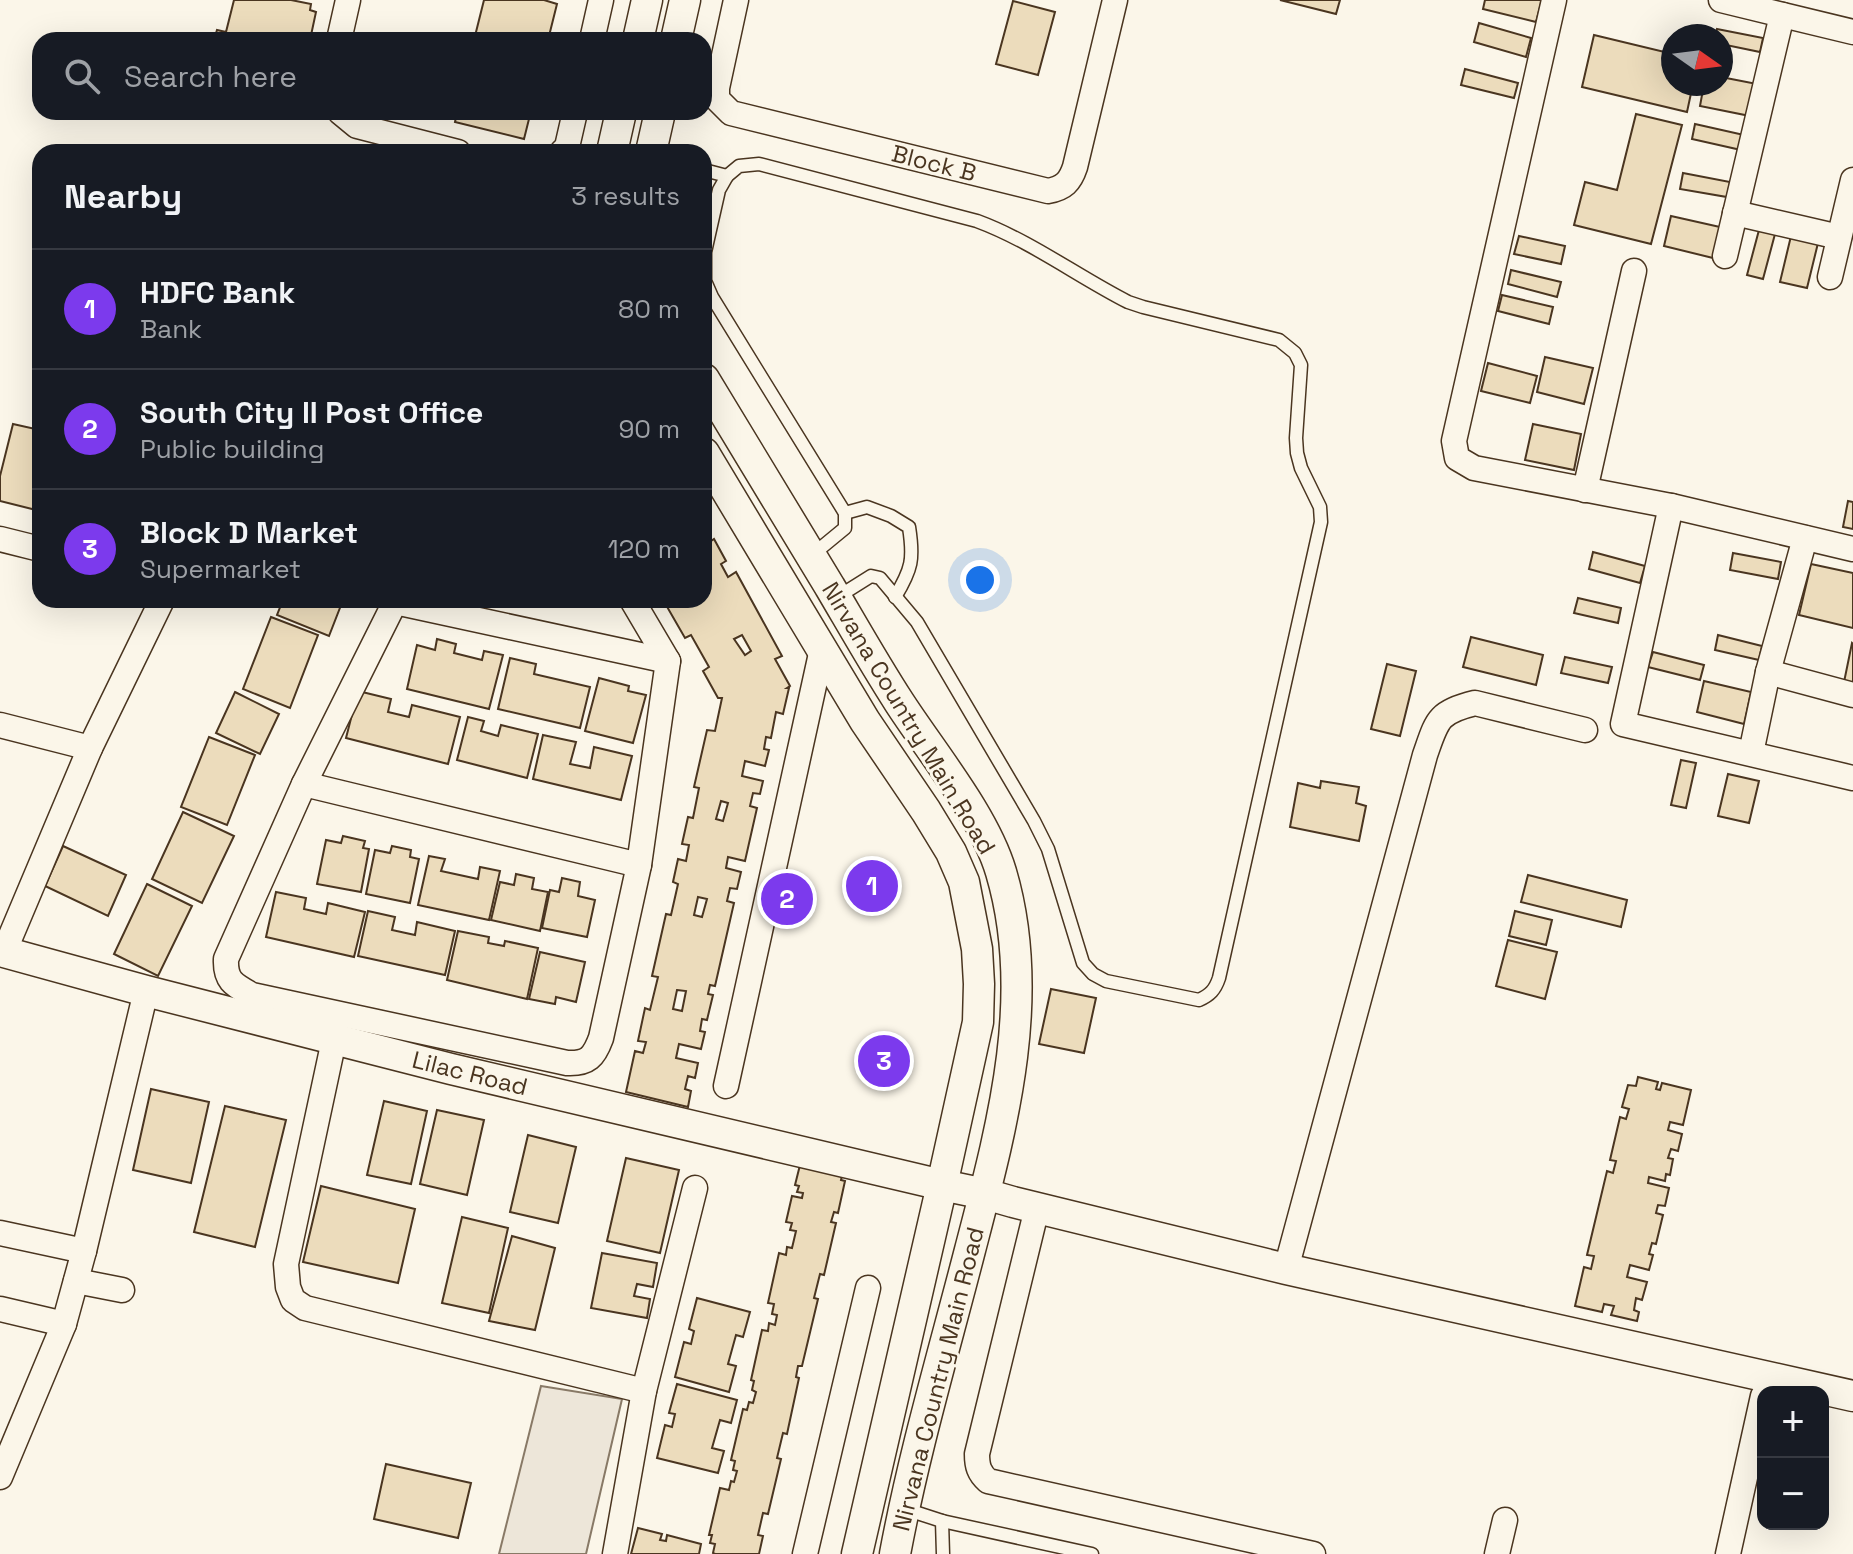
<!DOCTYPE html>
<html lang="en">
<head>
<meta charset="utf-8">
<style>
	:root { --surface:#171b24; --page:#242831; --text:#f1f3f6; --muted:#9ea1a6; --line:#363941; --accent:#7c3aed }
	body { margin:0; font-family:"Space Grotesk",sans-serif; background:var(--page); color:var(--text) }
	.controls { position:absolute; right:24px; bottom:24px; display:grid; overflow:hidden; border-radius:16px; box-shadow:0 8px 32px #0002 }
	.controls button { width:72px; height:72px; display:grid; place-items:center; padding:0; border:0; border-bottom:2px solid var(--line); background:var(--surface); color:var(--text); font:40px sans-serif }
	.compass { position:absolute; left:1661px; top:24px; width:72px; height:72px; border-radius:50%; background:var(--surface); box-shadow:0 8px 32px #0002; rotate:104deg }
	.you { position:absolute; left:980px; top:580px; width:28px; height:28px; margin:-20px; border:6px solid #fff; border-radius:50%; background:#1a73e8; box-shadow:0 0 0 12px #1a73e833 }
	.badge { display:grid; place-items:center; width:52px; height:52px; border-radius:50%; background:var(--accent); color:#fff; font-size:26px; font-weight:700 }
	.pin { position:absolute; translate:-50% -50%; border:4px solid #fff; box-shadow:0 2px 8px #0006 }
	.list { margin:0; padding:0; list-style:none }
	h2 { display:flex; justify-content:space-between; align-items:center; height:104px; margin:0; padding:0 32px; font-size:34px }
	h2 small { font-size:26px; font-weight:400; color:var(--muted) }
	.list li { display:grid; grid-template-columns:52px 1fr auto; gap:24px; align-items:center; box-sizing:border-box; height:120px; padding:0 32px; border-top:2px solid var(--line) }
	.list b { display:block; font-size:30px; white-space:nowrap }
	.list p { margin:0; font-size:26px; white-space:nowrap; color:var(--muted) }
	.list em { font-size:26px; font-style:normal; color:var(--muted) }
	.icon { flex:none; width:44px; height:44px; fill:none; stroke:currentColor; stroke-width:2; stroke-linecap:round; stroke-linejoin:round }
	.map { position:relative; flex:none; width:1853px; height:1554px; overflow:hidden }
	.search { position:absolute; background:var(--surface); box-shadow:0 8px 32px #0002; left:32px; top:32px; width:680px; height:88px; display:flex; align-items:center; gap:20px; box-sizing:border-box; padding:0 28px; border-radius:24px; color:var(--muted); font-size:30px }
	.panel { position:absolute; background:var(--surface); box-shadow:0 8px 32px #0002; left:32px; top:144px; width:680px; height:464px; border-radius:24px }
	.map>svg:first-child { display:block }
	.green { fill:#ede6d9; stroke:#887966; stroke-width:2 }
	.building { fill:#ecdcbc; stroke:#4a3520; stroke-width:2; fill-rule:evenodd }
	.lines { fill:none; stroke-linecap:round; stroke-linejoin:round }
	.service-casing { stroke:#4a3520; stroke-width:15 }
	.minor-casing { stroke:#4a3520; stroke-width:27 }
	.tertiary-casing { stroke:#4a3520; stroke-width:33 }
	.service { stroke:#fbf6e9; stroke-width:12 }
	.minor { stroke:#fbf6e9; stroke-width:24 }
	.tertiary { stroke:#fbf6e9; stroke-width:30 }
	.labels { text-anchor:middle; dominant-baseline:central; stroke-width:6; stroke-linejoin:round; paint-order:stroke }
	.street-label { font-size:24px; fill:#4a3520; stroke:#fbf6e9 }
</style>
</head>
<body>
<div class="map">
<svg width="1853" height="1554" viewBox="0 0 1853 1554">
	<rect width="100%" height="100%" fill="#fbf6e9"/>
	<!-- green -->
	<path class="green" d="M541 1386 622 1399 586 1554H499Z"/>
	<!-- building -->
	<g class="building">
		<path d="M234 0H291L311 4 310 10 316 12 310 40H214L217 30 226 32Z"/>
		<path d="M484 0H544L557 4 548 40H474Z"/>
		<path d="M1280 0H1340L1336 14Z"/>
		<path d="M1485 0H1542L1536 22 1483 9Z"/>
		<path d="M1013 1 1055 12 1038 75 996 64Z"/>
		<path d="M1479 23 1531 38 1526 57 1474 42Z"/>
		<path d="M1717 29 1763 38 1760 52 1721 44V36H1715Z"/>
		<path d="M1594 35 1673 54V84H1693L1687 112 1582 87Z"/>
		<path d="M1465 69 1518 83 1514 98 1461 85Z"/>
		<path d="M1721 77 1757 84 1750 116 1700 106 1704 84H1721Z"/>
		<path d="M457 112H528L526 118 529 119 524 139 455 122Z"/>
		<path d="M1636 114 1682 125 1651 244 1574 225 1585 182 1617 190Z"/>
		<path d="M1695 124 1744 135 1741 150 1692 139Z"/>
		<path d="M1683 173 1730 182 1727 197 1680 189Z"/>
		<path d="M1671 216 1720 227 1713 258 1664 246Z"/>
		<path d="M1759 230 1775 234 1763 279 1747 275Z"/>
		<path d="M1519 236 1565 246 1561 264 1514 254Z"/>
		<path d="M1791 236 1818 243 1807 288 1780 282Z"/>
		<path d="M1511 270 1561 282 1557 297 1508 284Z"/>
		<path d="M1502 295 1553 307 1549 324 1498 311Z"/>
		<path d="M1545 357 1593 368 1584 404 1537 392Z"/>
		<path d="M1488 363 1537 376 1530 403 1481 391Z"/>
		<path d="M13 424 40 430V493L36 510 0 501V476Z"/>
		<path d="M1533 424 1581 434 1574 470 1525 460Z"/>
		<path d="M1848 501 1853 502V529L1843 527Z"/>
		<path d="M704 536 708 543 714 539 726 561 721 564 728 577 736 572 782 656 775 659 790 686 787 688H789L783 714 776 712 771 738 766 737 764 749 769 750 765 766 745 761 742 776 763 781 760 794 753 793 750 806 757 808 745 861 728 857 726 868 741 872 737 889 730 888 727 901 734 903 715 986 710 985 708 994 713 995 707 1020 702 1019 700 1031 705 1032 701 1049 679 1044 676 1058 698 1063 695 1078 688 1076 685 1089 691 1091 688 1107 626 1092 635 1051 643 1053 646 1042 638 1041 645 1008 650 1010 658 977 652 976 666 914 671 915 678 884 673 882 678 859 686 861 689 845 682 844 688 817 693 818 699 788 694 787 707 730 715 731 722 698H718L703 671 709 667 691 635 685 638 666 605 670 603 668 600H704ZM742 635 751 651 745 655 734 639ZM721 801 728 803 723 821 716 819ZM698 897 707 899 702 917 694 915ZM677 990 686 991 682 1011 673 1009Z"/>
		<path d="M1593 552 1645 566 1640 583 1589 569Z"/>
		<path d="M1733 553 1781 562 1778 579 1730 570Z"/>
		<path d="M1811 564 1853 573V628L1799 615Z"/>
		<path d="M1578 598 1621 608 1618 623 1574 613Z"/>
		<path d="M283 600H343L329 636 277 615Z"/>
		<path d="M271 617 318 635 290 708 243 689Z"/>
		<path d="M1718 635 1762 646 1759 660 1715 650Z"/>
		<path d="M1471 637 1543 655 1536 685 1463 667Z"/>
		<path d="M437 639 456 644 454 653 482 660 484 651 503 655 489 709 407 689 417 645 435 650Z"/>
		<path d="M1852 643 1853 644V689L1843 687Z"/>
		<path d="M1653 652 1704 665 1700 680 1648 667Z"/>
		<path d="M1565 657 1612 667 1608 683 1561 673Z"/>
		<path d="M510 658 536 664 534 674 590 687 580 728 498 709Z"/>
		<path d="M1387 664 1416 671 1400 736 1371 729Z"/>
		<path d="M599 678 629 686 628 691 646 695 633 743 585 731Z"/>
		<path d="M1704 681 1751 692 1744 724 1697 712Z"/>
		<path d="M358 691 391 699 388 712 409 717 412 705 460 717 448 764 346 738Z"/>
		<path d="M235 692 279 714 260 754 216 733Z"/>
		<path d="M468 717 484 721 481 731 498 736 501 725 538 734 527 778 457 760Z"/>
		<path d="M543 735 576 742 570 764 590 768 594 747 632 756 621 800 533 779Z"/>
		<path d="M209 737 255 755 227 825 181 807Z"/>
		<path d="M1681 760 1696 763 1686 808 1671 805Z"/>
		<path d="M1728 774 1759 781 1749 823 1718 816Z"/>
		<path d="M1321 781 1359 787 1356 803 1366 806 1359 841 1290 827 1298 783 1320 788Z"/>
		<path d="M183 812 234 836 202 903 152 879Z"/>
		<path d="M343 836 365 841 363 848 369 849 361 892 317 884 326 840 341 843Z"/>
		<path d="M63 846 126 875 108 916 45 886Z"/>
		<path d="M392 846 411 850 410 857 419 859 410 903 366 894 375 850 390 853Z"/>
		<path d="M429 856 445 859 441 871 478 879 480 867 500 871 489 920 418 905Z"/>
		<path d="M516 874 534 878 532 889 548 892 540 931 491 920 500 882 514 885Z"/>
		<path d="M1528 875 1627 900 1621 927 1521 902Z"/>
		<path d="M562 878 580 882 578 896 595 900 587 937 542 928 550 890 559 892Z"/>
		<path d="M147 884 192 906 158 976 114 954Z"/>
		<path d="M276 892 306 898 304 909 326 914 328 903 365 912 354 957 266 937Z"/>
		<path d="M368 911 395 917 392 930 415 935 417 922 455 931 445 975 358 956Z"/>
		<path d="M1515 911 1552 920 1546 945 1509 936Z"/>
		<path d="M458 931 489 937 488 943 504 946 505 941 538 948 527 999 447 980Z"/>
		<path d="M1508 940 1557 952 1545 999 1496 986Z"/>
		<path d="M540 952 585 962 576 1002 556 997 555 1004 529 999Z"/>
		<path d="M1051 989 1096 998 1084 1053 1039 1044Z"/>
		<path d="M1638 1077 1658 1082 1656 1089 1660 1090 1662 1083 1691 1090 1683 1125 1670 1122 1668 1130 1682 1134 1678 1151 1671 1149 1668 1158 1673 1159 1670 1175 1666 1174 1665 1181 1649 1177 1648 1183 1669 1188 1665 1206 1658 1205 1656 1213 1663 1215 1656 1244 1652 1243 1649 1254 1653 1255 1649 1270 1630 1265 1627 1277 1647 1282 1642 1300 1636 1298 1634 1310 1639 1312 1637 1321 1611 1315 1614 1306 1604 1304 1602 1312 1575 1306 1584 1267 1591 1269 1594 1256 1587 1255 1607 1171 1613 1173 1616 1161 1610 1160 1620 1117 1626 1119 1629 1109 1622 1107 1628 1085 1636 1086Z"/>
		<path d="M151 1089 209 1102 191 1183 133 1170Z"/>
		<path d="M384 1101 427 1111 411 1184 367 1175Z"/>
		<path d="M225 1106 286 1120 255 1247 194 1232Z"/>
		<path d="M437 1110 484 1120 467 1195 420 1184Z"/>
		<path d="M528 1135 576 1147 558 1223 510 1212Z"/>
		<path d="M802 1157 844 1167 841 1180 845 1181 838 1213 834 1212 831 1222 836 1223 824 1275 820 1274 814 1298 818 1299 802 1366H798L796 1377 799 1378 787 1434 783 1433 777 1458 781 1459 768 1514 763 1513 758 1535 763 1536 759 1554H715L713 1553 715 1544 710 1543 712 1535H709L720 1488 729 1490 731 1481 734 1482 737 1471 733 1470 735 1461 731 1460 743 1409 747 1410 749 1402 753 1403 756 1392 752 1390 754 1381 751 1380 762 1330 768 1331 769 1323 775 1325 777 1315 772 1314 774 1304 768 1303 779 1253 786 1255 787 1247 792 1248 796 1231 790 1230 792 1223 786 1222 792 1196 802 1198 803 1193 797 1192 799 1186 795 1185Z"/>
		<path d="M626 1158 679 1170 660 1253 607 1241Z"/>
		<path d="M321 1186 415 1209 398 1283 303 1262Z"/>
		<path d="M462 1217 508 1228 489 1313 442 1303Z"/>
		<path d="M512 1236 555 1248 535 1330 489 1321Z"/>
		<path d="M602 1253 657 1263 653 1287 637 1284 634 1296 650 1299 647 1318 591 1308Z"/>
		<path d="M697 1298 750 1312 743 1337 736 1335 728 1364 736 1366 729 1392 675 1377 684 1342 691 1344 694 1331 689 1329Z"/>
		<path d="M677 1384 737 1400 731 1423 720 1420 712 1448 724 1451 718 1473 657 1458 665 1425 672 1427 675 1414 669 1413Z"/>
		<path d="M386 1464 471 1483 458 1538 374 1519Z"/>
		<path d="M638 1528 662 1534 660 1540 666 1541 667 1535 701 1544 699 1554H631Z"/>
	</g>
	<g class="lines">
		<!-- service casing -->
		<g class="service-casing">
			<g id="service">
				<path d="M704 170 727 176"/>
				<path d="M845 513 867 507 891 516 909 527C914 559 912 569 895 597"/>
				<path d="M811 556 845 528V513L712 297 705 281V252L719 190 727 176 739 166 759 164 977 221C1031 241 1077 276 1128 302L1143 307 1279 340 1295 353 1301 365 1296 438 1297 453 1301 468 1320 507 1321 522 1219 978C1215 990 1210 995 1199 1000L1106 981 1093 974 1083 963 1048 849 1034 821 917 622 880 578 871 576 836 598"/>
				<path d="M905 1509 942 1521 943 1554"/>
				<path d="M942 1521 1092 1554"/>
			</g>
		</g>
		<!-- minor casing -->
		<g class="minor-casing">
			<g id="minor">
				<path d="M736 0 717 88V99L731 113 1048 191C1064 188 1070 182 1075 167L1115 0"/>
				<path d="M1554 0 1454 441 1457 458 1474 468 1671 506 1853 549"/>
				<path d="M1721 0 1853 32"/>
				<path d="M339 40 348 0"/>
				<path d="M592 40 601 0"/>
				<path d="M340 112 357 126 458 152"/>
				<path d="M562 152 567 147 575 112"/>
				<path d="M1735 213 1839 237"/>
				<path d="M1725 256 1782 15"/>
				<path d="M1830 277 1853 180"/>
				<path d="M1585 490 1634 271"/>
				<path d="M1671 506 1623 724 1853 778"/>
				<path d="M0 539 40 549"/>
				<path d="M396 600 304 784 226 959C225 981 234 985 252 995L567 1063C588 1064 594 1057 601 1038L639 865 668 661 632 600"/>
				<path d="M395 602 668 661"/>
				<path d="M1768 672 1853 695"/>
				<path d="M0 725 90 748"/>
				<path d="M1751 753 1768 672 1805 538"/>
				<path d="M304 784 639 865"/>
				<path d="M4 952 90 748 162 600"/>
				<path d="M334 1040 286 1264 288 1287 293 1300 305 1308 644 1391"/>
				<path d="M726 1086 822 649"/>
				<path d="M1037 1208 977 1454C977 1466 979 1473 988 1481L1313 1554"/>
				<path d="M0 1233 84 1251"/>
				<path d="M1286 1269 1425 755C1437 721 1437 712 1475 703L1585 730"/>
				<path d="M76 1281 122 1290"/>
				<path d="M0 1309 64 1324"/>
				<path d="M0 1477 64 1324 84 1251 146 991"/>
				<path d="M615 1554 644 1391 695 1188"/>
				<path d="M805 1554 868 1288"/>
				<path d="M1497 1554 1505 1520"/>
				<path d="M1728 1554 1763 1396"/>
			</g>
		</g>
		<!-- tertiary casing -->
		<g class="tertiary-casing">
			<g id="tertiary">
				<path d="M638 40 647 0"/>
				<path d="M676 40 685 0"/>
				<path d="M612 152 621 112"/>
				<path d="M651 152 660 112"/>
				<path d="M704 379C746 449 788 518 830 587 853 626 875 665 899 702 932 753 984 815 1001 872 1038 997 1002 1127 970 1250 944 1351 914 1452 895 1554"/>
				<path d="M704 453 865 721 926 811 951 852 964 882 977 949 979 984 978 1022 942 1185 857 1554"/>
				<path d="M0 951 146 991 451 1069 942 1185 985 1194 1013 1202 1286 1269 1853 1396"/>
			</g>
		</g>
		<!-- service -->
		<use href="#service" class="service"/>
		<!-- minor -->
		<use href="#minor" class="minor"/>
		<!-- tertiary -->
		<use href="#tertiary" class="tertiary"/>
	</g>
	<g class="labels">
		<!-- street labels -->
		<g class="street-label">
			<text transform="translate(934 163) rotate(14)">Block B</text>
			<text transform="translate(909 718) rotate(59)">Nirvana Country Main Road</text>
			<text transform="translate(470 1073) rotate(14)">Lilac Road</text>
			<text transform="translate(938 1379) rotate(-76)">Nirvana Country Main Road</text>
		</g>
	</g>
</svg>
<div class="controls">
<button>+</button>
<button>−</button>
</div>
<svg class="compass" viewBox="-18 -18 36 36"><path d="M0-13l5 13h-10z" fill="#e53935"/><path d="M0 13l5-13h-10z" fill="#9ea1a6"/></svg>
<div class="you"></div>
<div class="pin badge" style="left:872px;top:886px">1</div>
<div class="pin badge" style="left:787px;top:899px">2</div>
<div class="pin badge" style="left:884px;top:1061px">3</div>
<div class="search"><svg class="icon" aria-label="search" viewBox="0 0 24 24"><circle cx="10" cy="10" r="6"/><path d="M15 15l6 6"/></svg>Search here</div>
<section class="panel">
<h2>Nearby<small>3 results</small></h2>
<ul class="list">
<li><span class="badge">1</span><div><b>HDFC Bank</b><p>Bank</p></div><em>80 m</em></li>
<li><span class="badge">2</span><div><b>South City II Post Office</b><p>Public building</p></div><em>90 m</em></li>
<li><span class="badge">3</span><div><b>Block D Market</b><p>Supermarket</p></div><em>120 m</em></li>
</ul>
</section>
</div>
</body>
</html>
